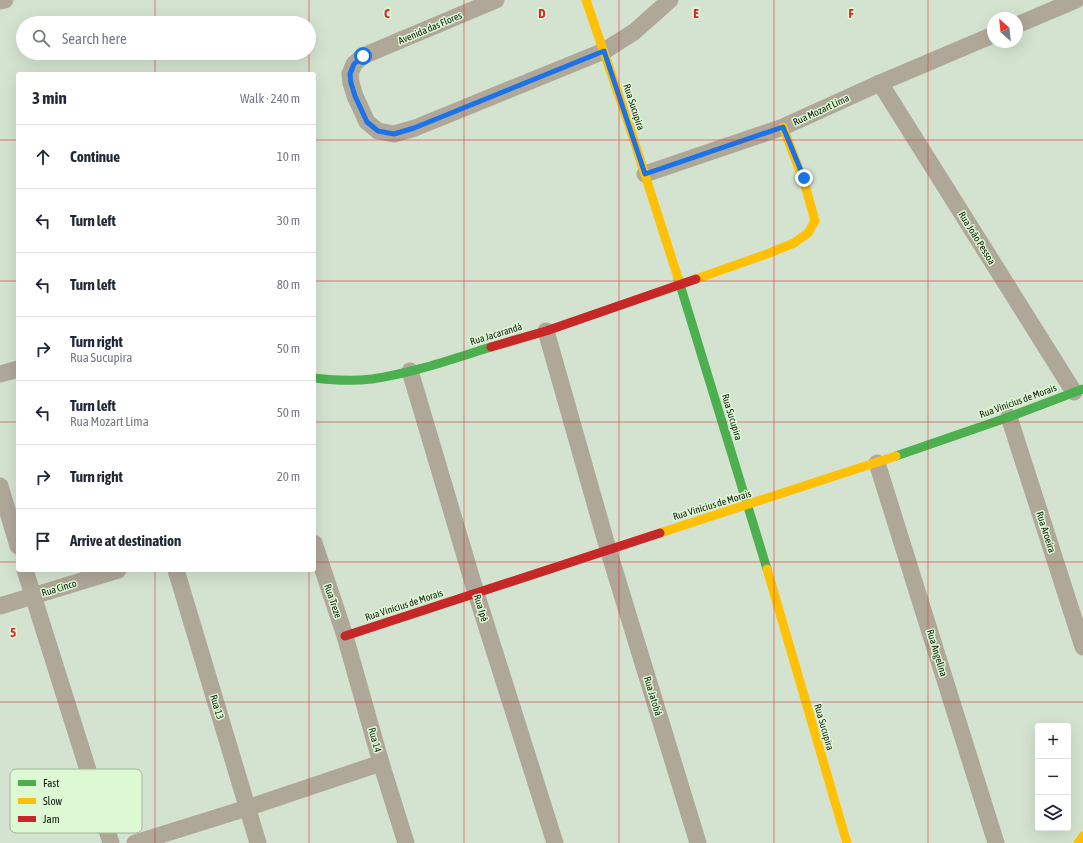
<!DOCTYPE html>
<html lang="en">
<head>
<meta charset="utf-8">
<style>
	:root { --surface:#fff; --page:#f6f6f7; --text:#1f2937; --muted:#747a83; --line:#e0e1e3 }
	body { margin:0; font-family:"Asap Condensed",sans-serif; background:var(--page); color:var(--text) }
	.controls { position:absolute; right:12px; bottom:12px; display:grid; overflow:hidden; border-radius:4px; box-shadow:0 4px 16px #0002 }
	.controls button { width:36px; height:36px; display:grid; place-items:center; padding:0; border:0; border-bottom:1px solid var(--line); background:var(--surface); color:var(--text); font:20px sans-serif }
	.compass { position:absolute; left:987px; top:12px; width:36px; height:36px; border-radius:50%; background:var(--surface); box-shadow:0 4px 16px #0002; rotate:333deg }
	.stop { position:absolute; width:12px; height:12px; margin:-9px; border:3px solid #1a73e8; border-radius:50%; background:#fff }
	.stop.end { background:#1a73e8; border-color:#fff; box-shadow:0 1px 4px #0008 }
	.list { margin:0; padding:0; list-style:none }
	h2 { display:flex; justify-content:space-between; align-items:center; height:52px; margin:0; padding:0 16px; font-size:17px }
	h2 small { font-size:13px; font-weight:400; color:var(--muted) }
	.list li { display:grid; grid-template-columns:26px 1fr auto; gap:12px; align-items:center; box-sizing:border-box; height:64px; padding:0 16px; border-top:1px solid var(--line) }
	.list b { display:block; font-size:15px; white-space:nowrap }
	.list p { margin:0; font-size:13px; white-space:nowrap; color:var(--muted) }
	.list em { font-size:13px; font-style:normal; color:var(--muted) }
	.icon { flex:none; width:22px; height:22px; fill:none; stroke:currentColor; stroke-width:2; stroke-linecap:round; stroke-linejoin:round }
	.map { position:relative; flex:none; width:1083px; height:843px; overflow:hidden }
	.search { position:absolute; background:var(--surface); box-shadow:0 4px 16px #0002; left:16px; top:16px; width:300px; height:44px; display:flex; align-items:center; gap:10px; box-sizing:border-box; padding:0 14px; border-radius:22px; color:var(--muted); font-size:15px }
	.panel { position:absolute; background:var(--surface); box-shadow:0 4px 16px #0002; left:16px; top:72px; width:300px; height:500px; border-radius:4px }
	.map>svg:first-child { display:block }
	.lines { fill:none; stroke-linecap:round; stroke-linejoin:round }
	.street { stroke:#afa899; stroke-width:17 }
	.fast { stroke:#4caf50; stroke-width:9 }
	.slow { stroke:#ffc107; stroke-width:9 }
	.jam { stroke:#c62828; stroke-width:9 }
	.route { stroke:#1a73e8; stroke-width:5 }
	.grid { fill:none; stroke:#d62828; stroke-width:1; stroke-opacity:0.55 }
	.labels { text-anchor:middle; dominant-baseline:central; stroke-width:3; stroke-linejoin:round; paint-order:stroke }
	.street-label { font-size:10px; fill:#0f180b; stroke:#ddf9d4 }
	.key { fill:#ddf9d4; stroke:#9fb698; stroke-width:1 }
	.key-label { font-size:11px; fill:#0f180b }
	.grid-label { font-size:13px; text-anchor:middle; font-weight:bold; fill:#d62828; stroke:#ddf9d4; stroke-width:3; stroke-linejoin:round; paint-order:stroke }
</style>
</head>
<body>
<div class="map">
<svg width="1083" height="843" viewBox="0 0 1083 843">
	<rect width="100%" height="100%" fill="#d4e3cf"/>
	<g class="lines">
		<!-- street -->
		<g class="street">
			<path d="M496 0 363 56 354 64 350 74 351 83 355 96 367 122 378 131 394 134 415 128 604 51 634 32 670 0"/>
			<path d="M0 1 5 0"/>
			<path d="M1017 25 1076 0"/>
			<path d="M880 83 1074 392"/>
			<path d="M645 174 783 127 880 83 993 35"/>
			<path d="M546 331 608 549 698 843"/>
			<path d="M410 371 476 593 555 843"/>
			<path d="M0 374 18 369"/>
			<path d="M1009 417 1083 647"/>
			<path d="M877 463 996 843"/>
			<path d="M0 486 18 546"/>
			<path d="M314 543 345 636 381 763 406 843"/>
			<path d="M25 570 111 843"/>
			<path d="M176 570 258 843"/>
			<path d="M0 606 118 570"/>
			<path d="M135 843 247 808 381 763"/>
		</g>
		<!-- fast -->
		<g class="fast">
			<path d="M678 278 767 569"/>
			<path d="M314 378C331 380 355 381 372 379 413 373 452 359 491 347"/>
			<path d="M896 456 1009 417 1083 389"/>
		</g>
		<!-- slow -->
		<g class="slow">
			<path d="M586 0 631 131 678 278"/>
			<path d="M696 279 767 254 794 243 808 233 815 221 805 185 783 127"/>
			<path d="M660 533 896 456"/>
			<path d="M767 569 847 843"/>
			<path d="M1078 843 1083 836"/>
		</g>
		<!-- jam -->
		<g class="jam">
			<path d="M491 347 546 331 696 279"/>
			<path d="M345 636 660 533"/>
		</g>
	</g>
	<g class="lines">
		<!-- route -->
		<path class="route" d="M363 56 354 64 350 74 351 83 355 96 367 122 378 131 394 134 414 128 604 51 645 174 783 127 804 178"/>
	</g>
	<!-- grid -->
	<path class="grid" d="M155 0V23M309 0V74M464 0V843M619 0V843M774 0V843M928 0V843M155 53V74M0 140H18M314 140H1083M0 281H18M314 281H1083M0 422H18M314 422H1083M0 562H18M314 562H1083M155 570V843M309 570V843M0 702H1083"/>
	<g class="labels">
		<!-- street labels -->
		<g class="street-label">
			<text transform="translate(430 28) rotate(-23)">Avenida das Flores</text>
			<text transform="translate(634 107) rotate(72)">Rua Sucupira</text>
			<text transform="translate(821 110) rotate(-25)">Rua Mozart Lima</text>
			<text transform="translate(977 238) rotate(58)">Rua João Pessoa</text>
			<text transform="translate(496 334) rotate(-17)">Rua Jacarandá</text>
			<text transform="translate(1018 401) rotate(-20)">Rua Vinícius de Morais</text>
			<text transform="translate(732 417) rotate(73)">Rua Sucupira</text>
			<text transform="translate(712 505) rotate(-17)">Rua Vinícius de Morais</text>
			<text transform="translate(1046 532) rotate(72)">Rua Aroeira</text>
			<text transform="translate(59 588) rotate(-17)">Rua Cinco</text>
			<text transform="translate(333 601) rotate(71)">Rua Treze</text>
			<text transform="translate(404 605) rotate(-18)">Rua Vinícius de Morais</text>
			<text transform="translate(481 608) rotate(73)">Rua Ipê</text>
			<text transform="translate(937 653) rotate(73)">Rua Angelina</text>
			<text transform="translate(653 696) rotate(73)">Rua Jatobá</text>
			<text transform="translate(217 707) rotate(73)">Rua 13</text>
			<text transform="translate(824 727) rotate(74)">Rua Sucupira</text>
			<text transform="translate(375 740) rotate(74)">Rua 14</text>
		</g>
	</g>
	<!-- legend -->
	<rect x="10" y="769" width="132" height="64" rx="6" class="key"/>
	<rect x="18" y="780" width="18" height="6" fill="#4caf50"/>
	<rect x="18" y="798" width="18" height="6" fill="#ffc107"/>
	<rect x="18" y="816" width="18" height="6" fill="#c62828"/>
	<g class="key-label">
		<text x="43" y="787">Fast</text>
		<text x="43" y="805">Slow</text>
		<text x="43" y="823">Jam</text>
	</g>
	<g class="grid-label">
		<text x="387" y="18">C</text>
		<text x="542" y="18">D</text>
		<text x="696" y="18">E</text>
		<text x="851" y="18">F</text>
		<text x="13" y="637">5</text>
	</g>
</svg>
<div class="controls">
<button>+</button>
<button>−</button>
<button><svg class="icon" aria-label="layers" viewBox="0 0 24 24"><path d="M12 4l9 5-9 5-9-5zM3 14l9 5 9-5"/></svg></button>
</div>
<svg class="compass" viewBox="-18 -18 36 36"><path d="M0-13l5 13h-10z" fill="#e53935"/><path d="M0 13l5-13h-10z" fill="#747a83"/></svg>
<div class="stop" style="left:363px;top:56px"></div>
<div class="stop end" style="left:804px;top:178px"></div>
<div class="search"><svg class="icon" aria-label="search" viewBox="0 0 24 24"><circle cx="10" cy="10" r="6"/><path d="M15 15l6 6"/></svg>Search here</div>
<section class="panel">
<h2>3 min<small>Walk · 240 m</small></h2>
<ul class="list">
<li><svg class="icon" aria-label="ahead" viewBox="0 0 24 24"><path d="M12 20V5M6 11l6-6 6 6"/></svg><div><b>Continue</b></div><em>10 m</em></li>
<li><svg class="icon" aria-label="left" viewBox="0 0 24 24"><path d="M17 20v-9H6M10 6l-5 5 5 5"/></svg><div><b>Turn left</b></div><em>30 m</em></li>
<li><svg class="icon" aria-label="left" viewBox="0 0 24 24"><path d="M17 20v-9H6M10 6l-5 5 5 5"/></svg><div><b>Turn left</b></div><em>80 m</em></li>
<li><svg class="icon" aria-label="right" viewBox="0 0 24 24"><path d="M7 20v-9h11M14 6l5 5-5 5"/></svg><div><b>Turn right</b><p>Rua Sucupira</p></div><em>50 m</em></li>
<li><svg class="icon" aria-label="left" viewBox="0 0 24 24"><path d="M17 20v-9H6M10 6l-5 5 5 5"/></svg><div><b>Turn left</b><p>Rua Mozart Lima</p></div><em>50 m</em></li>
<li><svg class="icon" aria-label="right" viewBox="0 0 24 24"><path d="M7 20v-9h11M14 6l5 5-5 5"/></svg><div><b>Turn right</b></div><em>20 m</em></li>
<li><svg class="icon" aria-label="arrive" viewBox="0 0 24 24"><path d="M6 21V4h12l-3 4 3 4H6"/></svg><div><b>Arrive at destination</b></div></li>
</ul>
</section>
</div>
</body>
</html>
